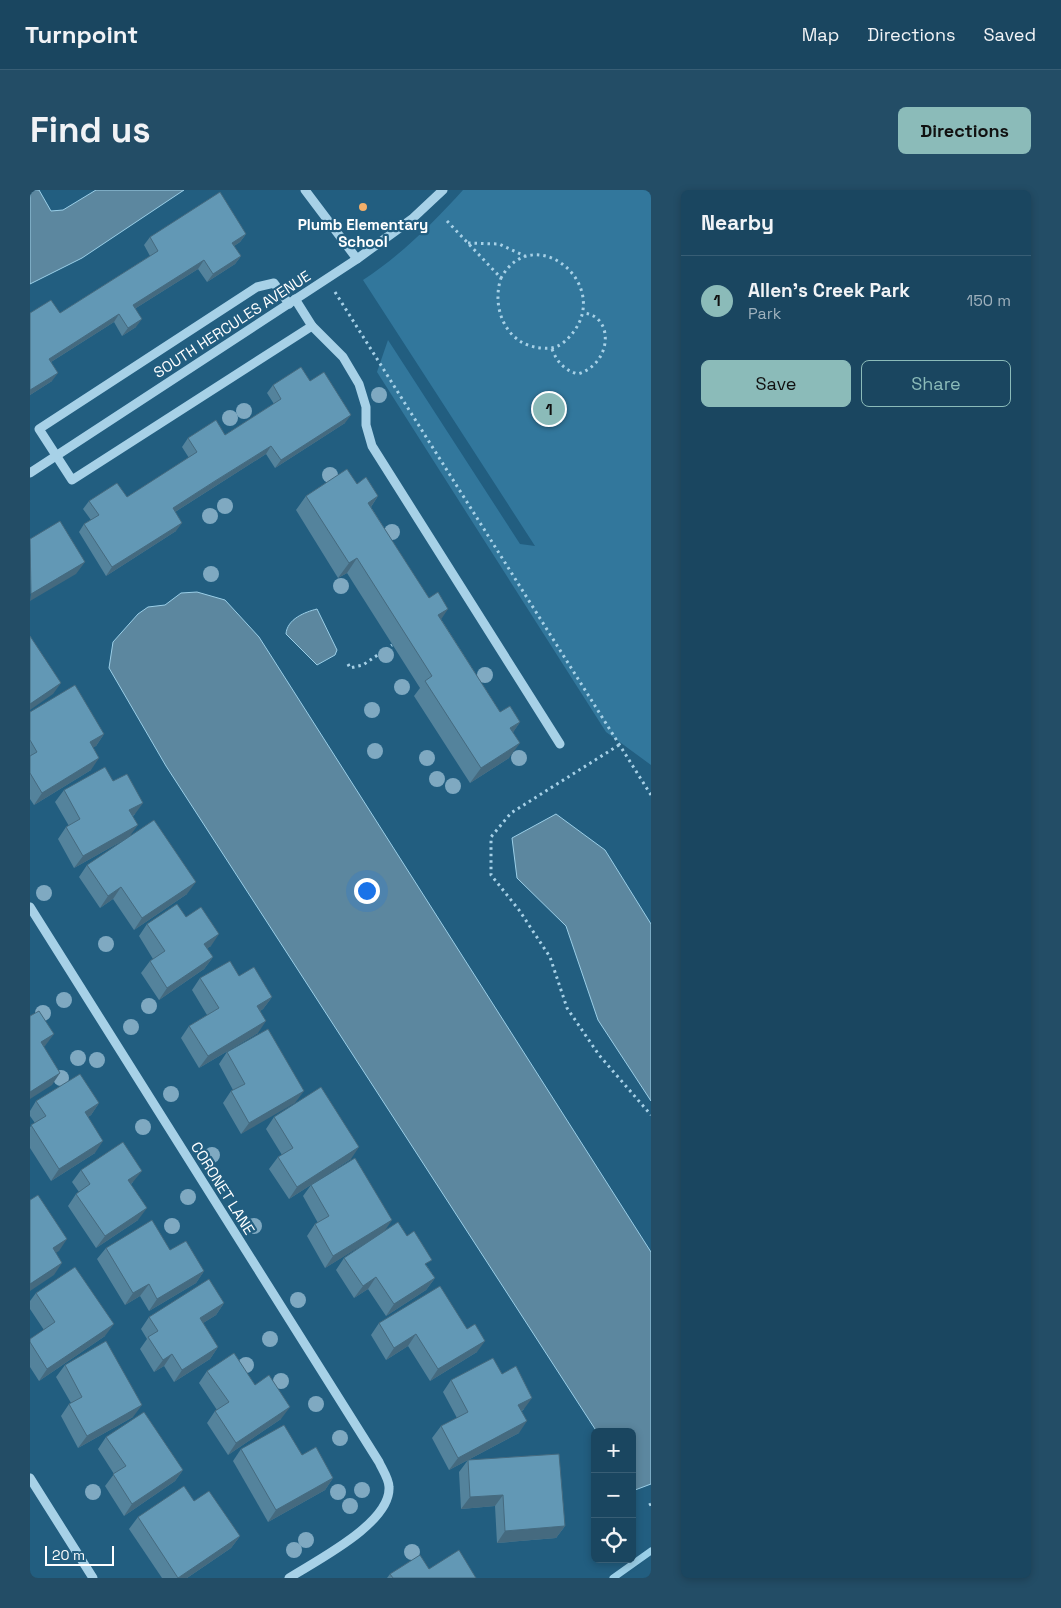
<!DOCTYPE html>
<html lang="en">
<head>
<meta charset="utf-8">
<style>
	:root { --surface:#1a4660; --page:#234d66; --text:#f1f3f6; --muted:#9fb1bd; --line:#385e75; --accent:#8bbbb9 }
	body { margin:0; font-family:"Space Grotesk",sans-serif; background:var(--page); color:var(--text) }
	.controls { position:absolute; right:15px; bottom:15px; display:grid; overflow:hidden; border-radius:8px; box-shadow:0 2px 8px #0003 }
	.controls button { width:45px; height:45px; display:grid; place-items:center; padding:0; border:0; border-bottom:1px solid var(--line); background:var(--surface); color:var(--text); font:25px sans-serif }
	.scale { position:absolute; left:15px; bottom:12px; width:69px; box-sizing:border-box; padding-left:5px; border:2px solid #fff; border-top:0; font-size:14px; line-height:18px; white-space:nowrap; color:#fff; -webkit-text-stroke:4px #225e80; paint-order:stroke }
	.you { position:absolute; left:336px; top:700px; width:18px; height:18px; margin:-12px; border:4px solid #fff; border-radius:50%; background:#1a73e8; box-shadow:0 0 0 8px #1a73e833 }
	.badge { display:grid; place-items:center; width:32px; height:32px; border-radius:50%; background:var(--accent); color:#111; font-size:16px; font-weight:700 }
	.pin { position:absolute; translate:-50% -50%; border:2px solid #fff; box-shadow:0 1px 5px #0006 }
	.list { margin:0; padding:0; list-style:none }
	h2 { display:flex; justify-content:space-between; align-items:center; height:65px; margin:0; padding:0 20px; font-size:21px }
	h2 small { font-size:16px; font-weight:400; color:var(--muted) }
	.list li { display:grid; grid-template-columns:32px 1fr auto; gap:15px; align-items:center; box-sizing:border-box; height:90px; padding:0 20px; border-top:1px solid var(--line) }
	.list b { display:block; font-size:19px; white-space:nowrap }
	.list p { margin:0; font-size:16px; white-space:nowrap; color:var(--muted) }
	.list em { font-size:16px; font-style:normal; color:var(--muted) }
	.actions { display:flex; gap:10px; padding:15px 20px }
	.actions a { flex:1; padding:11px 0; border:1px solid var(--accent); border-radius:8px; text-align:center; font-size:18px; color:var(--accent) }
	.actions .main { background:var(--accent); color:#111 }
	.icon { flex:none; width:28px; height:28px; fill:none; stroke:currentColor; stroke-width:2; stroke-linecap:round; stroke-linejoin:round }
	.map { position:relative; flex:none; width:621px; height:1388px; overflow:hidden; border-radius:8px }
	header { display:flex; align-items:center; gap:30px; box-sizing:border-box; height:70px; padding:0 25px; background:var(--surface); border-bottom:1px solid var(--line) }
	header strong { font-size:24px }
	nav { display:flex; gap:28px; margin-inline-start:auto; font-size:18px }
	.intro { display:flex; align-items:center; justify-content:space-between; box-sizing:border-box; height:120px; padding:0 30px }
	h1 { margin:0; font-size:35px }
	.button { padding:12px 22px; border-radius:8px; background:var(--accent); color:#111; font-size:18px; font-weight:700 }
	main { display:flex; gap:30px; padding:0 30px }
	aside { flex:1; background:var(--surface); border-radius:8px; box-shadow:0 2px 8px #0003 }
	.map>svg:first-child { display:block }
	.green { fill:#32779c }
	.water { fill:#5c879f; stroke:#9bcfe8 }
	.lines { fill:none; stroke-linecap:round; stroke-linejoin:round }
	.stream { stroke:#9bcfe8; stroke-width:7 }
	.path { stroke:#a7d1e7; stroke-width:3; stroke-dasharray:2.5 4; stroke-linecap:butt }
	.minor { stroke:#a7d1e7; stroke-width:9 }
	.tree { fill:#7fa9c1 }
	.wall { fill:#54839c }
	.shaded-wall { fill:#456a7f }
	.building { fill:#6298b5; stroke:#456a7f }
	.poi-dot { fill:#f3af69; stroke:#225e80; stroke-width:2 }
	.labels { text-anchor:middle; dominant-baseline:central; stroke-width:4.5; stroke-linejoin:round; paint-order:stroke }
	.poi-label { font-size:15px; font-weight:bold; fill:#fff; stroke:#225e80 }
	.street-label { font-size:15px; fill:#fff; stroke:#225e80 }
</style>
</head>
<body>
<header>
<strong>Turnpoint</strong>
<nav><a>Map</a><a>Directions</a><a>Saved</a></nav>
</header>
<div class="intro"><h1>Find us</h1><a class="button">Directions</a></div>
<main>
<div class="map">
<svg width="621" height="1388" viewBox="0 0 621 1388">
	<rect width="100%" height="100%" fill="#225e80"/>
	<!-- green -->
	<path class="green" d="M433 0H621V575L576 542 347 182 358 150 490 354 505 356 333 90C370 66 403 33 433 0Z"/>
	<!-- water -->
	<g class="water">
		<path d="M0 0H9L21 21 33 20 66 0H154L52 68 0 94Z"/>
		<path d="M167 402 195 410 229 447 621 1062V1294L605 1300 602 1296V1242H567L136 576 79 478 83 452 108 424 118 417 135 415 151 403Z"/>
		<path d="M287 419 307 460 305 465 287 475 256 444C257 429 275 422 287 419Z"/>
		<path d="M526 624 575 660 621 734V911L568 830 536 736 487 688 482 648Z"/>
	</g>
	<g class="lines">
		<!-- stream -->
		<path class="stream" d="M583 1388 621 1361"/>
		<!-- path -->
		<g class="path">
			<path d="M417 31 471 88C505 26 593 102 533 153 526 158 520 159 512 158 476 156 461 118 471 88"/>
			<path d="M438 53 469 54 495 66"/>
			<path d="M305 102 621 605"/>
			<path d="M522 159C527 172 534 180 548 184 583 173 584 125 553 123"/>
			<path d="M318 474 320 478 333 475 362 455"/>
			<path d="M589 555 481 623 461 647V685L489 720 520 767 537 818 569 865 621 925"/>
			<path d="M619 1315 621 1314"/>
		</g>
		<!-- minor -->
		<g class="minor">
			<path d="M275 0 327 69"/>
			<path d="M265 109 282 136 313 167 329 194 336 217V235L342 256 530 554"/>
			<path d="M259 114 244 93 227 97 9 239 42 290 282 136"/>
			<path d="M0 283 327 69 382 29 413 0"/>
			<path d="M0 717 349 1272C352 1279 359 1289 359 1297 361 1333 287 1370 259 1388"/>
			<path d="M0 1288 63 1388"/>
		</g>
	</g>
	<!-- trees -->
	<g class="tree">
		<circle cx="349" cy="205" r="8"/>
		<circle cx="214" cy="221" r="8"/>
		<circle cx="200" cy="228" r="8"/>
		<circle cx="300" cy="285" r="8"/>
		<circle cx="195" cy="316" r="8"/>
		<circle cx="180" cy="326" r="8"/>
		<circle cx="362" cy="342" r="8"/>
		<circle cx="181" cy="384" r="8"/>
		<circle cx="311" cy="396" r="8"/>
		<circle cx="356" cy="465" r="8"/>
		<circle cx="455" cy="485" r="8"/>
		<circle cx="372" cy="497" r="8"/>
		<circle cx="342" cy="520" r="8"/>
		<circle cx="345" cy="561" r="8"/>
		<circle cx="397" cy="568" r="8"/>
		<circle cx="489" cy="568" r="8"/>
		<circle cx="407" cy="589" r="8"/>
		<circle cx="423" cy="596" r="8"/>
		<circle cx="14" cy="703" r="8"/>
		<circle cx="76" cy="754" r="8"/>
		<circle cx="34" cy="810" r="8"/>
		<circle cx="119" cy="816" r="8"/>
		<circle cx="13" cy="823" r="8"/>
		<circle cx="101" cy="837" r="8"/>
		<circle cx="48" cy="868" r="8"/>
		<circle cx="67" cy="870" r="8"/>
		<circle cx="31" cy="888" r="8"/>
		<circle cx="141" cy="904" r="8"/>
		<circle cx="113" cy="937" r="8"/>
		<circle cx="182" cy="965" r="8"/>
		<circle cx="158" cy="1007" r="8"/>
		<circle cx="142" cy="1036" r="8"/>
		<circle cx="224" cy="1036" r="8"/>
		<circle cx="268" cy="1110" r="8"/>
		<circle cx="240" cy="1149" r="8"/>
		<circle cx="216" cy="1175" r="8"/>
		<circle cx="251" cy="1191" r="8"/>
		<circle cx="286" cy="1214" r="8"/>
		<circle cx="310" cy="1248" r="8"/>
		<circle cx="332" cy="1300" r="8"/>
		<circle cx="63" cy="1302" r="8"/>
		<circle cx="308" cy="1302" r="8"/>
		<circle cx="320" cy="1316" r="8"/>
		<circle cx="276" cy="1350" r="8"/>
		<circle cx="264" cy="1360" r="8"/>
		<circle cx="382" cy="1362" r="8"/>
	</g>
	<!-- wall -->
	<g class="wall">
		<path d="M216 44 210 52 204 56 211 66 205 74 177 92 168 79 106 118V137L92 146 84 132 21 172 22 191 0 205V123H30L120 66 114 55 120 47Z"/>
		<path d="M280 191 315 233 245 278 236 264 145 322 146 341 76 386 49 342 54 334 61 330 53 319 59 311 97 307 159 268 152 257 158 248 195 245 244 214 237 203 243 195Z"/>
		<path d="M327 294 348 306 341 317 411 429 470 522 490 532 483 542 479 568 440 593 384 506 390 498 317 383 308 388 266 320 276 306Z"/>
		<path d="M0 522 74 544 66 556 63 557 61 580 4 615 0 609Z"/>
		<path d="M83 591 105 624 103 626 99 647 44 678 28 649 36 637 39 636 25 612 34 600Z"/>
		<path d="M57 675 157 704 104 740 83 709 70 718 49 687Z"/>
		<path d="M156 727 181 756 177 758 183 767 174 779 129 810 111 783 120 771 123 769 109 746 117 734Z"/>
		<path d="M209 786 242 807 233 819 230 821 228 843 169 878 151 848 159 836 177 825 162 800 170 788Z"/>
		<path d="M197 862 274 901 211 944 193 913 201 901 203 900 189 874Z"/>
		<path d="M6 911 69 913 61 925 58 927 65 963 21 991 0 958V937L5 933 0 926V921Z"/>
		<path d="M244 927 321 969 259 1009 239 979 248 967 252 965 236 939Z"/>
		<path d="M51 980 103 992 101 994 108 1030 66 1058 38 1016 46 1004 49 1002 42 992Z"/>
		<path d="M281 995 354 1041 397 1076 405 1088 396 1100 356 1126 338 1099 324 1108 306 1080 314 1068 343 1048 295 1078 277 1046 285 1034 288 1033 273 1006Z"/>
		<path d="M76 1058 140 1060 174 1081 166 1093 119 1121 110 1106 95 1115 67 1069Z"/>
		<path d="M6 1103 75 1146 9 1191 0 1177V1149L14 1140 0 1119V1111Z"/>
		<path d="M194 1113 186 1125 173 1133 188 1157 180 1169 144 1192 134 1176 124 1182 110 1159 117 1149 111 1139 119 1127Z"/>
		<path d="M349 1133 447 1162 400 1191 378 1156 356 1170 341 1145Z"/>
		<path d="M35 1175 103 1227 48 1258 31 1226 39 1214 41 1213 26 1187Z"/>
		<path d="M177 1181 225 1195 251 1229 198 1265 177 1233 185 1221 187 1220 169 1193Z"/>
		<path d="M472 1184 494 1219 492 1221 489 1243 419 1280 402 1248 411 1236 427 1228 413 1202 421 1190Z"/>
		<path d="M76 1247 153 1280 145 1291 94 1326 75 1296 84 1284 68 1259Z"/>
		<path d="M211 1259 272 1265 303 1288 295 1300 238 1332 203 1271Z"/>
		<path d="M438 1270 535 1336 526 1348 467 1353 465 1316 431 1319 429 1282Z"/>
		<path d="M164 1311 210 1346 201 1358 157 1388H132L99 1339 108 1327Z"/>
		<path d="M399 1379 446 1388H357L360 1384Z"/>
	</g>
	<!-- shaded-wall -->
	<g class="shaded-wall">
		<path d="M216 44 210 52 196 61 202 53Z"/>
		<path d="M211 66 205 74 177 92 183 84Z"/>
		<path d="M174 70 168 79 98 123 103 115Z"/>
		<path d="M89 124 84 132 13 177 19 169Z"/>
		<path d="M112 129 106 137 92 146 98 138Z"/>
		<path d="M28 183 22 191 0 205V200Z"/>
		<path d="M321 225 315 233 245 278 251 270Z"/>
		<path d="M241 256 236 264 137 327 143 318Z"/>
		<path d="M348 306 338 321V313Z"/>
		<path d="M152 333 146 341 76 386 82 377Z"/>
		<path d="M327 368 317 383 308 388 319 373Z"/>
		<path d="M55 372 46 384 0 411 1 404Z"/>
		<path d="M418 419 408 434V425Z"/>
		<path d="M31 493 23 504 0 520V514Z"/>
		<path d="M490 532 480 547V538Z"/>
		<path d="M74 544 66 556 51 564 60 552Z"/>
		<path d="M490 553 479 568 440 593 451 578Z"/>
		<path d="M69 568 61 580 4 615 12 603Z"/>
		<path d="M113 613 105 624 91 632 99 620Z"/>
		<path d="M108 635 99 647 44 678 53 666Z"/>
		<path d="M166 692 157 704 104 740 112 728Z"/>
		<path d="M91 697 83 709 70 718 78 706Z"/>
		<path d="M189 744 181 756 166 766 174 754Z"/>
		<path d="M183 767 174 779 129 810 137 798Z"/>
		<path d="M242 807 233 819 219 828 227 816Z"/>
		<path d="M236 831 228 843 169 878 178 866Z"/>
		<path d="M24 844 15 856 3 864 11 852Z"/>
		<path d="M30 883 22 895 0 909V902Z"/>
		<path d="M274 901 265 913 211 944 219 933Z"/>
		<path d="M69 913 61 925 46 934 55 922Z"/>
		<path d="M73 951 65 963 21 991 29 979Z"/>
		<path d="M329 957 321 969 259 1009 267 997Z"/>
		<path d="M112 981 103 992 89 1002 98 990Z"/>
		<path d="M117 1018 108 1030 66 1058 75 1046Z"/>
		<path d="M362 1030 354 1042 295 1078 303 1066Z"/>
		<path d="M37 1049 29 1061 14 1070 23 1058Z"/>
		<path d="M32 1073 24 1085 0 1101V1094Z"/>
		<path d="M174 1081 166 1093 119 1121 127 1109Z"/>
		<path d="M346 1087 338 1099 324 1108 333 1096Z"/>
		<path d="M405 1088 396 1100 356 1126 364 1114Z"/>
		<path d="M119 1094 110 1106 95 1115 103 1103Z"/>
		<path d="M194 1113 186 1125 162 1140 170 1128Z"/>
		<path d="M84 1134 75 1146 9 1191 17 1179Z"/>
		<path d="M386 1144 378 1156 356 1170 364 1158Z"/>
		<path d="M455 1151 447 1162 400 1191 408 1179Z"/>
		<path d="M188 1157 180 1169 144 1192 152 1180Z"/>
		<path d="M142 1164 134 1176 124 1182 133 1170Z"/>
		<path d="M502 1208 494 1219 480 1227 488 1215Z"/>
		<path d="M112 1215 103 1227 48 1258 57 1246Z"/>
		<path d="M260 1217 251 1229 198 1265 206 1253Z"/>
		<path d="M497 1231 489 1243 419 1280 428 1268Z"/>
		<path d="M153 1280 145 1291 94 1326 102 1314Z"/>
		<path d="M303 1288 295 1300 238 1332 246 1320Z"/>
		<path d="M473 1305 465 1316 431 1319 440 1307Z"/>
		<path d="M535 1336 526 1348 467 1353 475 1341Z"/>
		<path d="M210 1346 201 1358 157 1388H148Z"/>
	</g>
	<!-- building -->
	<g class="building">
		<path d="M190 2 216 44 202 53 211 66 183 84 174 70 103 115 112 129 98 138 89 124 19 169 28 183 0 200V123L21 110 30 123 128 61 120 47Z"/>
		<path d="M271 177 280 191 294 182 321 225 251 270 241 256 185 291 143 318 152 333 82 377 54 334 69 325 59 311 87 293 97 307 167 262 158 248 186 230 195 245 251 209 243 195Z"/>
		<path d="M317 279 327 294 336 287 348 306 338 313 399 408 408 402 418 419 408 425 470 522 480 516 490 532 480 538 490 553 451 578 395 491 402 486 327 368 319 373 276 306Z"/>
		<path d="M30 331 55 372 1 404 0 349Z"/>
		<path d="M0 446 31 493 0 514Z"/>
		<path d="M45 495 74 544 60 552 69 568 12 603 0 583V566L7 562 0 550V522Z"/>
		<path d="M75 577 83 591 97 584 113 613 99 620 108 635 53 666 36 637 50 629 34 600Z"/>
		<path d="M124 630 166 692 112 728 91 697 78 706 57 675Z"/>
		<path d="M147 714 156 727 171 717 189 744 174 754 183 767 137 798 120 771 135 761 117 734Z"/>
		<path d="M200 771 209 786 224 777 242 807 227 816 236 831 178 866 159 836 189 818 170 788Z"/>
		<path d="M9 821 24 844 11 852 30 883 0 902V826Z"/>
		<path d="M238 839 274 901 219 933 201 901 215 894 197 862Z"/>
		<path d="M50 884 69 913 55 922 73 951 29 979 1 935 16 926 6 911Z"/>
		<path d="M291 897 329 957 267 997 248 967 263 958 244 927Z"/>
		<path d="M93 952 112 981 98 990 117 1018 75 1046 46 1004 60 994 51 980Z"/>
		<path d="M325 968 362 1030 303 1066 285 1034 299 1026 281 995Z"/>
		<path d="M8 1005 37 1049 23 1058 32 1073 0 1094V1010Z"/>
		<path d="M122 1030 140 1060 156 1051 174 1081 127 1109 119 1094 103 1103 76 1058Z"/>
		<path d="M368 1032 377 1046 384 1041 402 1070 395 1074 405 1088 364 1114 346 1087 333 1096 314 1068Z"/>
		<path d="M45 1077 84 1134 17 1179 0 1152V1149L25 1132 6 1103Z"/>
		<path d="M179 1089 194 1113 170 1128 188 1157 152 1180 142 1164 133 1170 118 1147 128 1141 119 1127Z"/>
		<path d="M410 1096 437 1139 445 1134 455 1151 408 1179 386 1144 364 1158 349 1133Z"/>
		<path d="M76 1151 112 1215 57 1246 39 1214 52 1207 35 1175Z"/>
		<path d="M204 1163 225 1195 239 1185 260 1217 206 1253 185 1221 199 1212 177 1181Z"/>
		<path d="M463 1168 472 1184 486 1176 502 1208 488 1215 497 1231 428 1268 411 1236 438 1222 421 1190Z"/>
		<path d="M114 1222 153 1280 102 1314 83 1284 96 1276 76 1247Z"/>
		<path d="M254 1235 272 1265 286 1257 303 1288 246 1320 211 1259Z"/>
		<path d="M529 1264 535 1336 475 1341 473 1305 440 1307 438 1270Z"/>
		<path d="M154 1296 164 1311 179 1301 210 1346 148 1388 108 1327Z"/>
		<path d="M429 1360 446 1388H363L360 1384 390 1365 399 1379Z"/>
	</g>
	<!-- markers -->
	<circle class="poi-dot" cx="333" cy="17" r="5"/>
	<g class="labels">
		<!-- poi labels -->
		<g class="poi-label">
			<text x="333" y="34">Plumb Elementary<tspan x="333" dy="17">School</tspan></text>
		</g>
		<!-- street labels -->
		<g class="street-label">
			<text transform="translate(202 134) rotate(-33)">SOUTH HERCULES AVENUE</text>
			<text transform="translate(193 998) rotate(58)">CORONET LANE</text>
		</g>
	</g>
</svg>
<div class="controls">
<button>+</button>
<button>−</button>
<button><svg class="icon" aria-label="locate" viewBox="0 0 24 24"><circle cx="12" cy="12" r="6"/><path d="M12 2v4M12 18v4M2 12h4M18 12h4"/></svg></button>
</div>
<div class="scale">20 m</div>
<div class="you"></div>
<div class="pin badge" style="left:519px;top:219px">1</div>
</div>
<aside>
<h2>Nearby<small></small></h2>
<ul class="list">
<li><span class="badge">1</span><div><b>Allen's Creek Park</b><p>Park</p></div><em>150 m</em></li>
</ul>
<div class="actions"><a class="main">Save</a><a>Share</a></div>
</aside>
</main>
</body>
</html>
